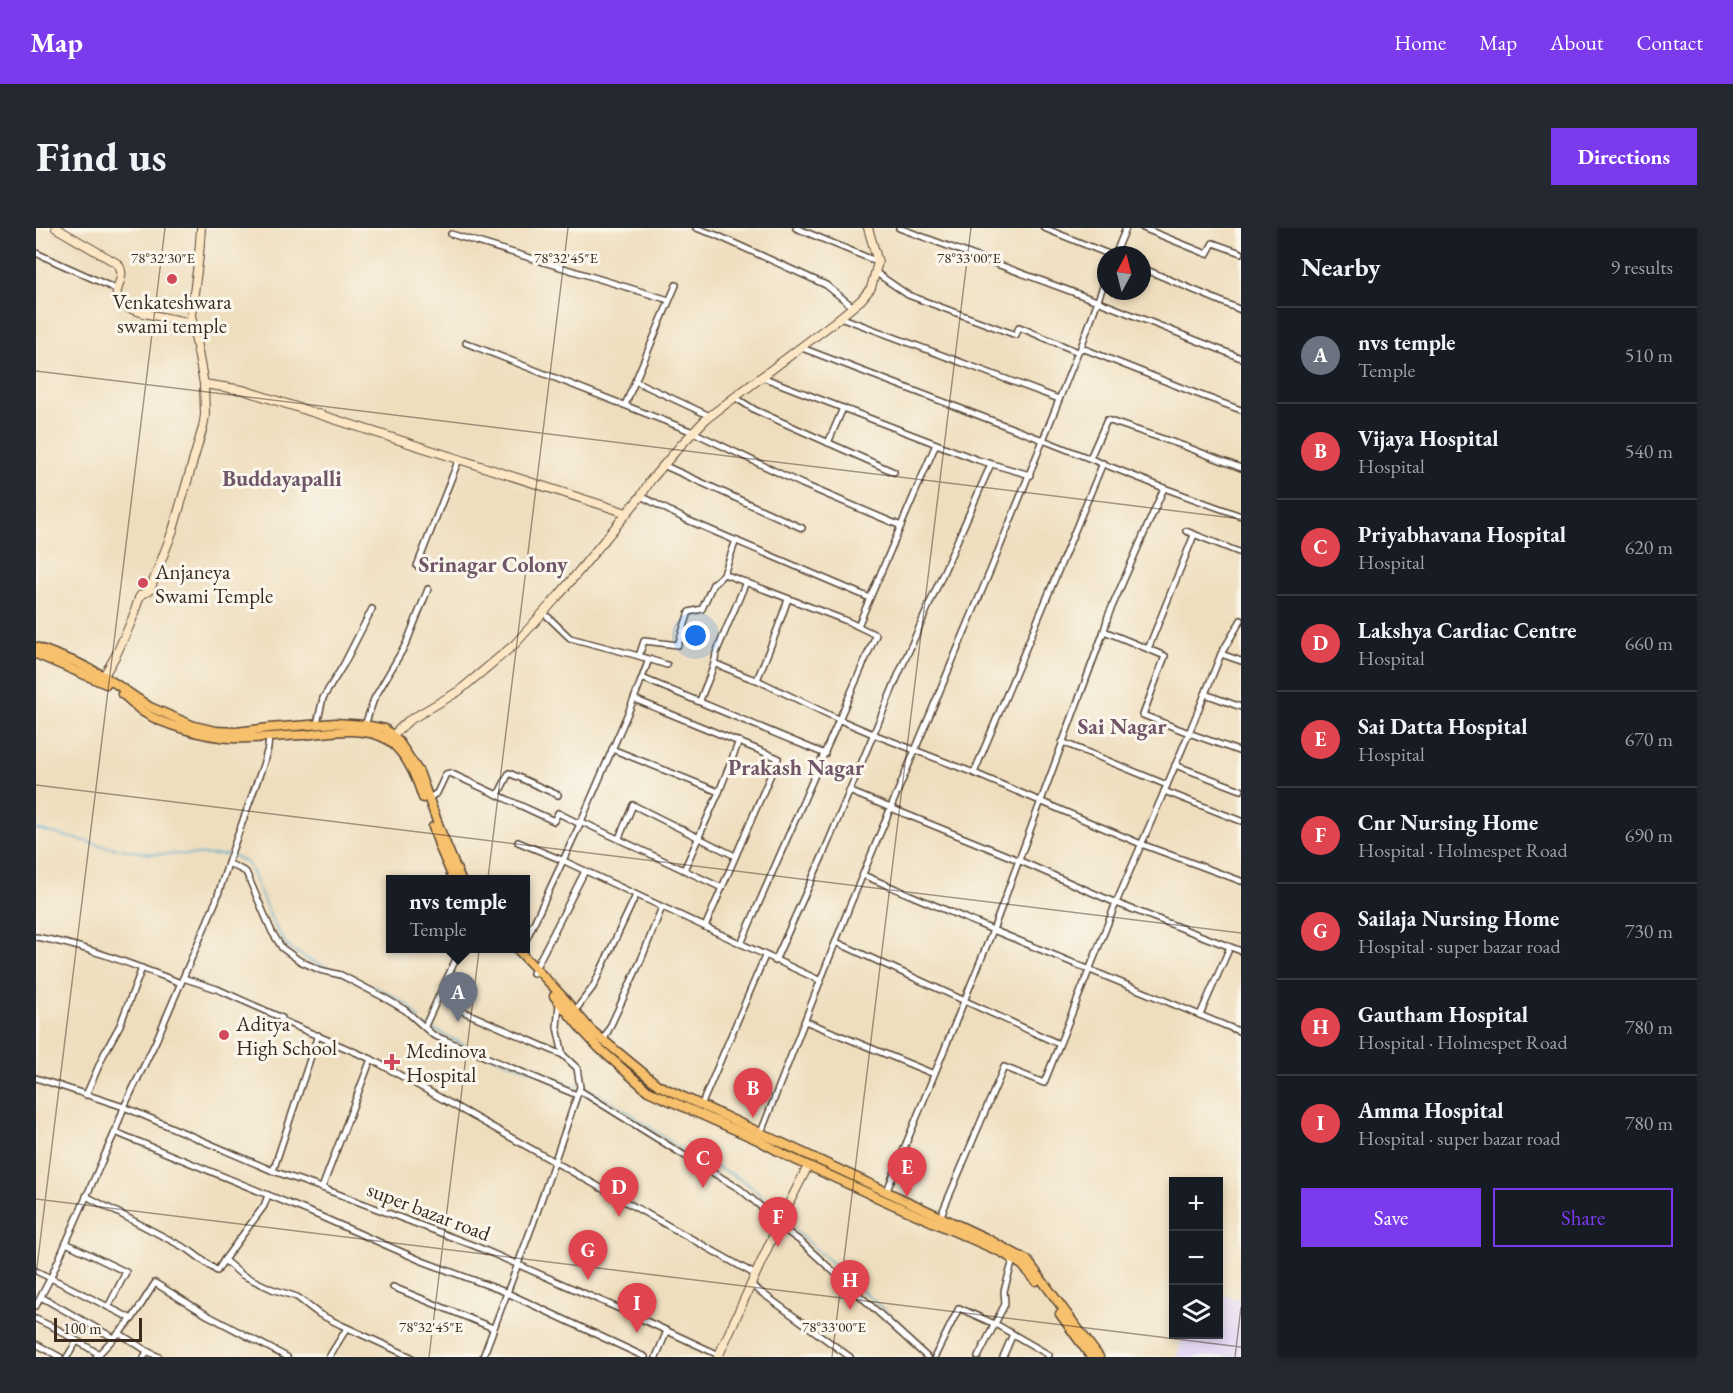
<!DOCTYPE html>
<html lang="en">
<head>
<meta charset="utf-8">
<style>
	:root { --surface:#171b24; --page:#242831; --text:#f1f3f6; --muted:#9ea1a6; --line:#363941; --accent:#7c3aed }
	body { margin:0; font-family:"EB Garamond",serif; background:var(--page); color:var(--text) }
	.controls { position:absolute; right:18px; bottom:18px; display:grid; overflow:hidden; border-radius:0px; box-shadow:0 3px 9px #0003 }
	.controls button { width:54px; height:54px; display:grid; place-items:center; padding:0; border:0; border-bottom:2px solid var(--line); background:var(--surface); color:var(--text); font:30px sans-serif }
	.compass { position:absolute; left:1061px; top:18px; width:54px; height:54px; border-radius:50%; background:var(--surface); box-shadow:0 3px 9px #0003; rotate:7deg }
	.scale { position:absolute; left:18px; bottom:15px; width:88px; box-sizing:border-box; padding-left:6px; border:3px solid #3b2a1e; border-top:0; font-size:16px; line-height:21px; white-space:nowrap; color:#3b2a1e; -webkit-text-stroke:4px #fbf7ec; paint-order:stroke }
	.you { position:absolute; left:660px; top:408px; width:21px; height:21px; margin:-15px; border:4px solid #fff; border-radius:50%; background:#1a73e8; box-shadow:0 0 0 9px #1a73e833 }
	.badge { display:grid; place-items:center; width:39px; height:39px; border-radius:50%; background:var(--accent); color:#fff; font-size:20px; font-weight:700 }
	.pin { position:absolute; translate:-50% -50px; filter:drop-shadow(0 2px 3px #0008) }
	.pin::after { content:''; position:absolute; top:32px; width:21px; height:18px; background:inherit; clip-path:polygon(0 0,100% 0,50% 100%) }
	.popup { position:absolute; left:350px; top:647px; width:144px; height:78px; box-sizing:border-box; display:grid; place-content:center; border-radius:0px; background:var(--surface); filter:drop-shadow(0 2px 4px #0005); font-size:20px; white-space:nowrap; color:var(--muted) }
	.popup b { font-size:22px; color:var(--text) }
	.popup::after { content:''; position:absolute; left:50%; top:100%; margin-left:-12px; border:12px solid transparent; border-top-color:var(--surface) }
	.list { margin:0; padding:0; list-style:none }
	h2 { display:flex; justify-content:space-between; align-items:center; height:78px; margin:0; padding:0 24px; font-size:26px }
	h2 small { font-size:20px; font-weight:400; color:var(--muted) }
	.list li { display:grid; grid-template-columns:39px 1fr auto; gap:18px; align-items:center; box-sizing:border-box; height:96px; padding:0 24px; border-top:2px solid var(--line) }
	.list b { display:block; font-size:22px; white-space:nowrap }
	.list p { margin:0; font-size:20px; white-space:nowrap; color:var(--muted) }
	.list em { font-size:20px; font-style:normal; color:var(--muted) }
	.actions { display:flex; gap:12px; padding:18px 24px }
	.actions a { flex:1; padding:14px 0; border:2px solid var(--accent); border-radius:0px; text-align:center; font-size:21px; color:var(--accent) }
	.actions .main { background:var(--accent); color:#fff }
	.icon { flex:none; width:33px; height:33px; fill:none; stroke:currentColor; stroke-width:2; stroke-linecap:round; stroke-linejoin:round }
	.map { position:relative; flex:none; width:1205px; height:1129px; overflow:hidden; border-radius:0px }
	header { display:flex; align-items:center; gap:36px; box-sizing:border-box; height:84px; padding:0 30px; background:var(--accent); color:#fff }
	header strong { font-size:28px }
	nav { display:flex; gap:33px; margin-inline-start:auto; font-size:21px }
	.intro { display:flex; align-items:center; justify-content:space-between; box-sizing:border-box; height:144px; padding:0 36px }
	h1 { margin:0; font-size:42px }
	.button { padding:15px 27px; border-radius:0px; background:var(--accent); color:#fff; font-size:21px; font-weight:700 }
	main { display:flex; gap:36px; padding:0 36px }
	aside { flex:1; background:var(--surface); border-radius:0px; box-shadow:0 3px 9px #0003 }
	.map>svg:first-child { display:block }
	.built { fill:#e1d4f4 }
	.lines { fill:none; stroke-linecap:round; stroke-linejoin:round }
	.stream { stroke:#4da8cb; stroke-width:1.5 }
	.street-casing { stroke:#564536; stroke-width:8 }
	.secondary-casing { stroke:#564536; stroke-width:10 }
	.primary-casing { stroke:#564536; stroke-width:11 }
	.street { stroke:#fff; stroke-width:5 }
	.secondary { stroke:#fce6c4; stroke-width:8 }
	.primary { stroke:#f7c06c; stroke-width:8 }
	.ticks { fill:none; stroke:#3b2a1e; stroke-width:1.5; stroke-opacity:0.45 }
	.poi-dot { fill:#d1495b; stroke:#fbf7ec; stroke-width:2 }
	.labels { text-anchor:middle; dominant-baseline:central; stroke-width:6; stroke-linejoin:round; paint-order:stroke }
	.poi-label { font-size:21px; fill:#3b2a1e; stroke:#fbf7ec; text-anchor:start }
	.street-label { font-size:21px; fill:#3b2a1e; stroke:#fbf7ec }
	.neighbourhood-label { font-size:22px; font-weight:bold; fill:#705668; stroke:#fbf7ec }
	.ticks-label { font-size:15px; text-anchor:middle; fill:#3b2a1e; stroke:#fbf7ec; stroke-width:6; stroke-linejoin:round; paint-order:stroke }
</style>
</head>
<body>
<header>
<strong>Map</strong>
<nav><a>Home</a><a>Map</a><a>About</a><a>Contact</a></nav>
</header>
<div class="intro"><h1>Find us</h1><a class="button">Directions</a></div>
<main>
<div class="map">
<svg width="1205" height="1129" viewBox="0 0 1205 1129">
	<rect width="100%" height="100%" fill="#fbf7ec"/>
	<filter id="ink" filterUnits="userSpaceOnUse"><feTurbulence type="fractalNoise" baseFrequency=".0167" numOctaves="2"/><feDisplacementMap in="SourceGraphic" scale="12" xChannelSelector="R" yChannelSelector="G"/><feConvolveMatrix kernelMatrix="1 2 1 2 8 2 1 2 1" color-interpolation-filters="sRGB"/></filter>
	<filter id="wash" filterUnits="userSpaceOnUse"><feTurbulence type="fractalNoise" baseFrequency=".008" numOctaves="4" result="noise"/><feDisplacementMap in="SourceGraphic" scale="24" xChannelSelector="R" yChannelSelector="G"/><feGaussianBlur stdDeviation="1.35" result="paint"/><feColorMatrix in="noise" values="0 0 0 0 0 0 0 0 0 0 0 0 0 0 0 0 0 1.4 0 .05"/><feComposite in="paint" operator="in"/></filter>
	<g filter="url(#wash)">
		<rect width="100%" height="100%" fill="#efdebe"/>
		<!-- built -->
		<path class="built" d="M1183 1066 1205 1071V1129H1141L1147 1107 1182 1106Z"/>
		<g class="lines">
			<!-- stream -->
			<g class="stream">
				<path d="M0 601 72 619 116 626 191 627"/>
				<path d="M196 628 201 629 212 636 237 695 251 718 271 731 352 765 373 778 383 791"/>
				<path d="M391 798 432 819"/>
				<path d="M439 822 542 859"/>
				<path d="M547 860C588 875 620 908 658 928 678 939 702 947 719 962 729 971 733 982 744 990"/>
				<path d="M748 993 863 1095 897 1129"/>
			</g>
		</g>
	</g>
	<g filter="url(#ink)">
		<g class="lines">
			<!-- street casing -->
			<g class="street-casing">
				<g id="street">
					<path d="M660 0 680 7 790 57 816 78"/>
					<path d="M760 0 842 34"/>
					<path d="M863 0 1061 73 1205 130"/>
					<path d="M1008 0 1075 27"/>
					<path d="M1107 0 1171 26 1177 15 1205 25"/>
					<path d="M415 6 633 72"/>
					<path d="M0 25 82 62"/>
					<path d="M1079 27 1090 0"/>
					<path d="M1106 40 1205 82"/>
					<path d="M839 44 872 67 980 107 983 99 1042 124 1007 212 1128 260 1072 388 1068 403 957 702 850 965"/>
					<path d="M804 89 1023 171"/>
					<path d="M430 115 657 204 766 256 865 298"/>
					<path d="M1046 120 1159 165 1205 182"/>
					<path d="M1044 122 1070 50"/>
					<path d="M726 149 942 232 994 247"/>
					<path d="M599 153 674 188"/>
					<path d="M700 170 719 182 858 244"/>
					<path d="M589 177 640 57"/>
					<path d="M792 215 807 180"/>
					<path d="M1054 230 1071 192 1148 218 1205 240"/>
					<path d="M627 237 766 300"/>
					<path d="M1128 260 1205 288"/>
					<path d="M605 268 649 291 834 370"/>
					<path d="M1150 303 1205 325"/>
					<path d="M1158 307 1112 421 1129 428 1107 487 1153 505 1169 466 1205 479"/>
					<path d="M381 338 423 231"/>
					<path d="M688 346 811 393 840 407 705 716"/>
					<path d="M508 385 534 410 603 428 608 413 642 417 653 384 666 381 677 356 688 346 700 312"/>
					<path d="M822 398 900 216"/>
					<path d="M1068 403 1112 421"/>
					<path d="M1185 426 1205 392"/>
					<path d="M603 428 631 437"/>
					<path d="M680 436 714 450 721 452 804 492 837 506 938 545 1105 616 1205 653"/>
					<path d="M606 450 613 431"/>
					<path d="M721 452 741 402 752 371"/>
					<path d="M1169 466 1185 426 1205 433"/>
					<path d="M598 471 742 530 669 699"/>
					<path d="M664 473C669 457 679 441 680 425L710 354"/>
					<path d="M281 496 287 470 308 436 336 381"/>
					<path d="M329 497 338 471 370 416 392 361"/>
					<path d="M576 521 683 564 648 642"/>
					<path d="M1139 537 1205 562"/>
					<path d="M938 545 1067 235"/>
					<path d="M1131 557 1153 505 1205 524"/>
					<path d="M813 563 982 632 1080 675 1205 723"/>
					<path d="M1128 563 1205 593"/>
					<path d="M683 564 703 513"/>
					<path d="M462 567 473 545 522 567"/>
					<path d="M393 570 401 565 410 546 414 545 518 593 522 585 544 596"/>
					<path d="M544 593 686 660"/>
					<path d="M583 610 597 577 699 628"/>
					<path d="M482 614 526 632 785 753"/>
					<path d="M192 635 210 644 236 704 246 720 264 733 284 742 305 747 347 769 369 782 397 807 541 867"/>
					<path d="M827 647 957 702 1205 804"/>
					<path d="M0 709C51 718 97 737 145 755"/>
					<path d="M490 712 544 596 598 471 606 450 789 526"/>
					<path d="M800 714 1023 816"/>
					<path d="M739 733 786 629 861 450 955 236"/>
					<path d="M497 745 549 643"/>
					<path d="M147 750 181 761 246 790 245 792 335 831 720 1047"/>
					<path d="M523 775 521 799 527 827"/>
					<path d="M424 782 527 827 541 840 544 859 498 993 447 1129"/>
					<path d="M538 784 557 759 600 667"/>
					<path d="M1164 787 1194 719"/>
					<path d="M769 793 898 846"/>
					<path d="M389 798 425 720"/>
					<path d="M567 814 605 732 626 679"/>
					<path d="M0 850 88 879 237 943 286 960 439 1018 584 1081 683 1127"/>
					<path d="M543 862 646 926 704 961 737 989 742 997 764 1013 891 1129"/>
					<path d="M50 867 68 826 84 797 106 740"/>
					<path d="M665 878 729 728"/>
					<path d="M79 904 281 987 386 1033 467 1063 609 1129"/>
					<path d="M724 907 814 677 955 341 1007 212 766 120"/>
					<path d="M237 943 282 807"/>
					<path d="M286 960 335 831"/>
					<path d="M50 968 153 1022 181 1043 188 1032 206 1047 236 1061 261 1069 283 1086 305 1097 375 1129"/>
					<path d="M903 992 968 839 1008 855 1080 675 1131 557 1026 514"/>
					<path d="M30 1015 90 1044 72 1079"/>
					<path d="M188 1032 228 978 232 967"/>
					<path d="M0 1043 33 1059 96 1091"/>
					<path d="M715 1057 814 1129"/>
					<path d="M357 1059 457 1100"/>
					<path d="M5 1069 78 1110"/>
					<path d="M0 1078 15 1049 58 951 79 904 88 879 120 813 180 673 196 623 227 537 232 520 233 509"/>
					<path d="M0 1091 21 1101 63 1126"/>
					<path d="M83 1105 111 1123"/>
					<path d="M0 1116 24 1129"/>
					<path d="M899 1128 923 1080 963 1098 1013 1127 1012 1129"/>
					<path d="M31 1129 41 1113"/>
					<path d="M60 1129 96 1091 119 1055 171 1087 251 1129"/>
					<path d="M108 1129 111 1123 123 1129"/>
					<path d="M293 1129 311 1100"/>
					<path d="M620 1129 631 1103"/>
					<path d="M942 1129 969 1076 968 1063 977 1032"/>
					<path d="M967 1129 977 1106"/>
				</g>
			</g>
			<!-- secondary casing -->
			<g class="secondary-casing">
				<g id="secondary">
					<path d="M20 0 82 36C89 46 83 53 81 63 80 69 81 73 85 76 96 85 140 91 155 95"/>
					<path d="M168 156 207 162 591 285"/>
					<path d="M66 451 80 427 96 392 103 370 105 367 114 362 117 354 137 302 167 199 169 187 168 156 155 87 163 28 165 0"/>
					<path d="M353 511 372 493 423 463 479 416 524 366 605 268 614 253 645 217 670 191 797 95 825 72 835 60 842 34 832 0"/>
					<path d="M682 1129 742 997 772 938"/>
				</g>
			</g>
			<!-- primary casing -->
			<g class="primary-casing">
				<g id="primary">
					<path d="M0 419 42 435 68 448 114 479 158 498 180 503 200 504 233 500 300 495 329 497 349 501 363 514 383 544 405 604 425 652"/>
					<path d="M0 426 70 456"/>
					<path d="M86 466C94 471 100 479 107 484 127 497 170 509 194 510 217 511 243 508 267 507 291 505 330 497 352 512 370 525 381 550 387 570"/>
					<path d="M397 599 404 620 418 652"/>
					<path d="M480 720 527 769 555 802 622 857 950 1010 991 1032 1063 1129"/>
					<path d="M518 768 546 802 563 820 612 863 722 912 751 928 847 972 967 1025 986 1037 1000 1053"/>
					<path d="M1024 1086 1055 1129"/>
				</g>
			</g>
			<!-- street -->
			<use href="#street" class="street"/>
			<!-- secondary -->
			<use href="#secondary" class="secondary"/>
			<!-- primary -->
			<use href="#primary" class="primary"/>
		</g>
	</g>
	<!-- ticks -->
	<path class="ticks" d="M0 143 1205 291M0 557 1205 705M0 971 1205 1119M0 1047 129 0M393 1129 532 0M796 1129 935 0M1199 1129 1205 1079"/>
	<!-- markers -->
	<g class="poi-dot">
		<circle cx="136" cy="51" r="6"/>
		<circle cx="107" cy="355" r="6"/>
		<circle cx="188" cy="807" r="6"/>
		<path d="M353 825h6v6h6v6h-6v6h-6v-6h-6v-6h6z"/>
	</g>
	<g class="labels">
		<!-- poi labels -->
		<g class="poi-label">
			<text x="136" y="73" text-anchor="middle">Venkateshwara<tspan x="136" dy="24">swami temple</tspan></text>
			<text x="119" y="343">Anjaneya<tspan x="119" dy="24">Swami Temple</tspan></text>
			<text x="200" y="795">Aditya<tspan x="200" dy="24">High School</tspan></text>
			<text x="370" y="822">Medinova<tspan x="370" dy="24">Hospital</tspan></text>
		</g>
		<!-- street labels -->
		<g class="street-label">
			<text transform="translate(393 983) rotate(21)">super bazar road</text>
		</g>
		<!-- neighbourhood labels -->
		<g class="neighbourhood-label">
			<text x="246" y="250">Buddayapalli</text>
			<text x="457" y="336">Srinagar Colony</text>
			<text x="1086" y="498">Sai Nagar</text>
			<text x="760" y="539">Prakash Nagar</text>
		</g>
	</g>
	<g class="ticks-label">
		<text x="127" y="35">78°32'30"E</text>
		<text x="530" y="35">78°32'45"E</text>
		<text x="933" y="35">78°33'00"E</text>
		<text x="395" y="1104">78°32'45"E</text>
		<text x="798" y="1104">78°33'00"E</text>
	</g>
</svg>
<div class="controls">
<button>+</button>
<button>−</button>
<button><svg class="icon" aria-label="layers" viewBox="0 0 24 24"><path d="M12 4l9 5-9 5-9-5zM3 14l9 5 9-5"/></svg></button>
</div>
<svg class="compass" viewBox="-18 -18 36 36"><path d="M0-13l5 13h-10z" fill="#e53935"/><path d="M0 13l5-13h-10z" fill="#9ea1a6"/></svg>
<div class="scale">100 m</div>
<div class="you"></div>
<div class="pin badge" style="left:422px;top:794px;background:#6b7280">A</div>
<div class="popup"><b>nvs temple</b>Temple</div>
<div class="pin badge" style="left:717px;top:890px;background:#e0444e">B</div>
<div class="pin badge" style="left:667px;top:960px;background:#e0444e">C</div>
<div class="pin badge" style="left:583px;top:989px;background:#e0444e">D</div>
<div class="pin badge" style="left:871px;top:969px;background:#e0444e">E</div>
<div class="pin badge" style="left:742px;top:1019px;background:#e0444e">F</div>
<div class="pin badge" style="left:552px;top:1052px;background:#e0444e">G</div>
<div class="pin badge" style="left:814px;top:1082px;background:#e0444e">H</div>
<div class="pin badge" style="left:601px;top:1105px;background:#e0444e">I</div>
</div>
<aside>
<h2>Nearby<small>9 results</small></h2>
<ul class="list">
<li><span class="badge" style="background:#6b7280">A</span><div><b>nvs temple</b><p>Temple</p></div><em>510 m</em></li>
<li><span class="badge" style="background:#e0444e">B</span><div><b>Vijaya Hospital</b><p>Hospital</p></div><em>540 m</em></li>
<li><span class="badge" style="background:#e0444e">C</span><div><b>Priyabhavana Hospital</b><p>Hospital</p></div><em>620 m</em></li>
<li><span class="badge" style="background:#e0444e">D</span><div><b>Lakshya Cardiac Centre</b><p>Hospital</p></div><em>660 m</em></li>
<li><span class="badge" style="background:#e0444e">E</span><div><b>Sai Datta Hospital</b><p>Hospital</p></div><em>670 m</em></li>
<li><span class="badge" style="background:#e0444e">F</span><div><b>Cnr Nursing Home</b><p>Hospital · Holmespet Road</p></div><em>690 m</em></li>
<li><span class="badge" style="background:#e0444e">G</span><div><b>Sailaja Nursing Home</b><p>Hospital · super bazar road</p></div><em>730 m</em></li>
<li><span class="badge" style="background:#e0444e">H</span><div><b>Gautham Hospital</b><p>Hospital · Holmespet Road</p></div><em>780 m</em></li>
<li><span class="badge" style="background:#e0444e">I</span><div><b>Amma Hospital</b><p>Hospital · super bazar road</p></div><em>780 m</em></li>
</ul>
<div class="actions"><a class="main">Save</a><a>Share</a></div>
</aside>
</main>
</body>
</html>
